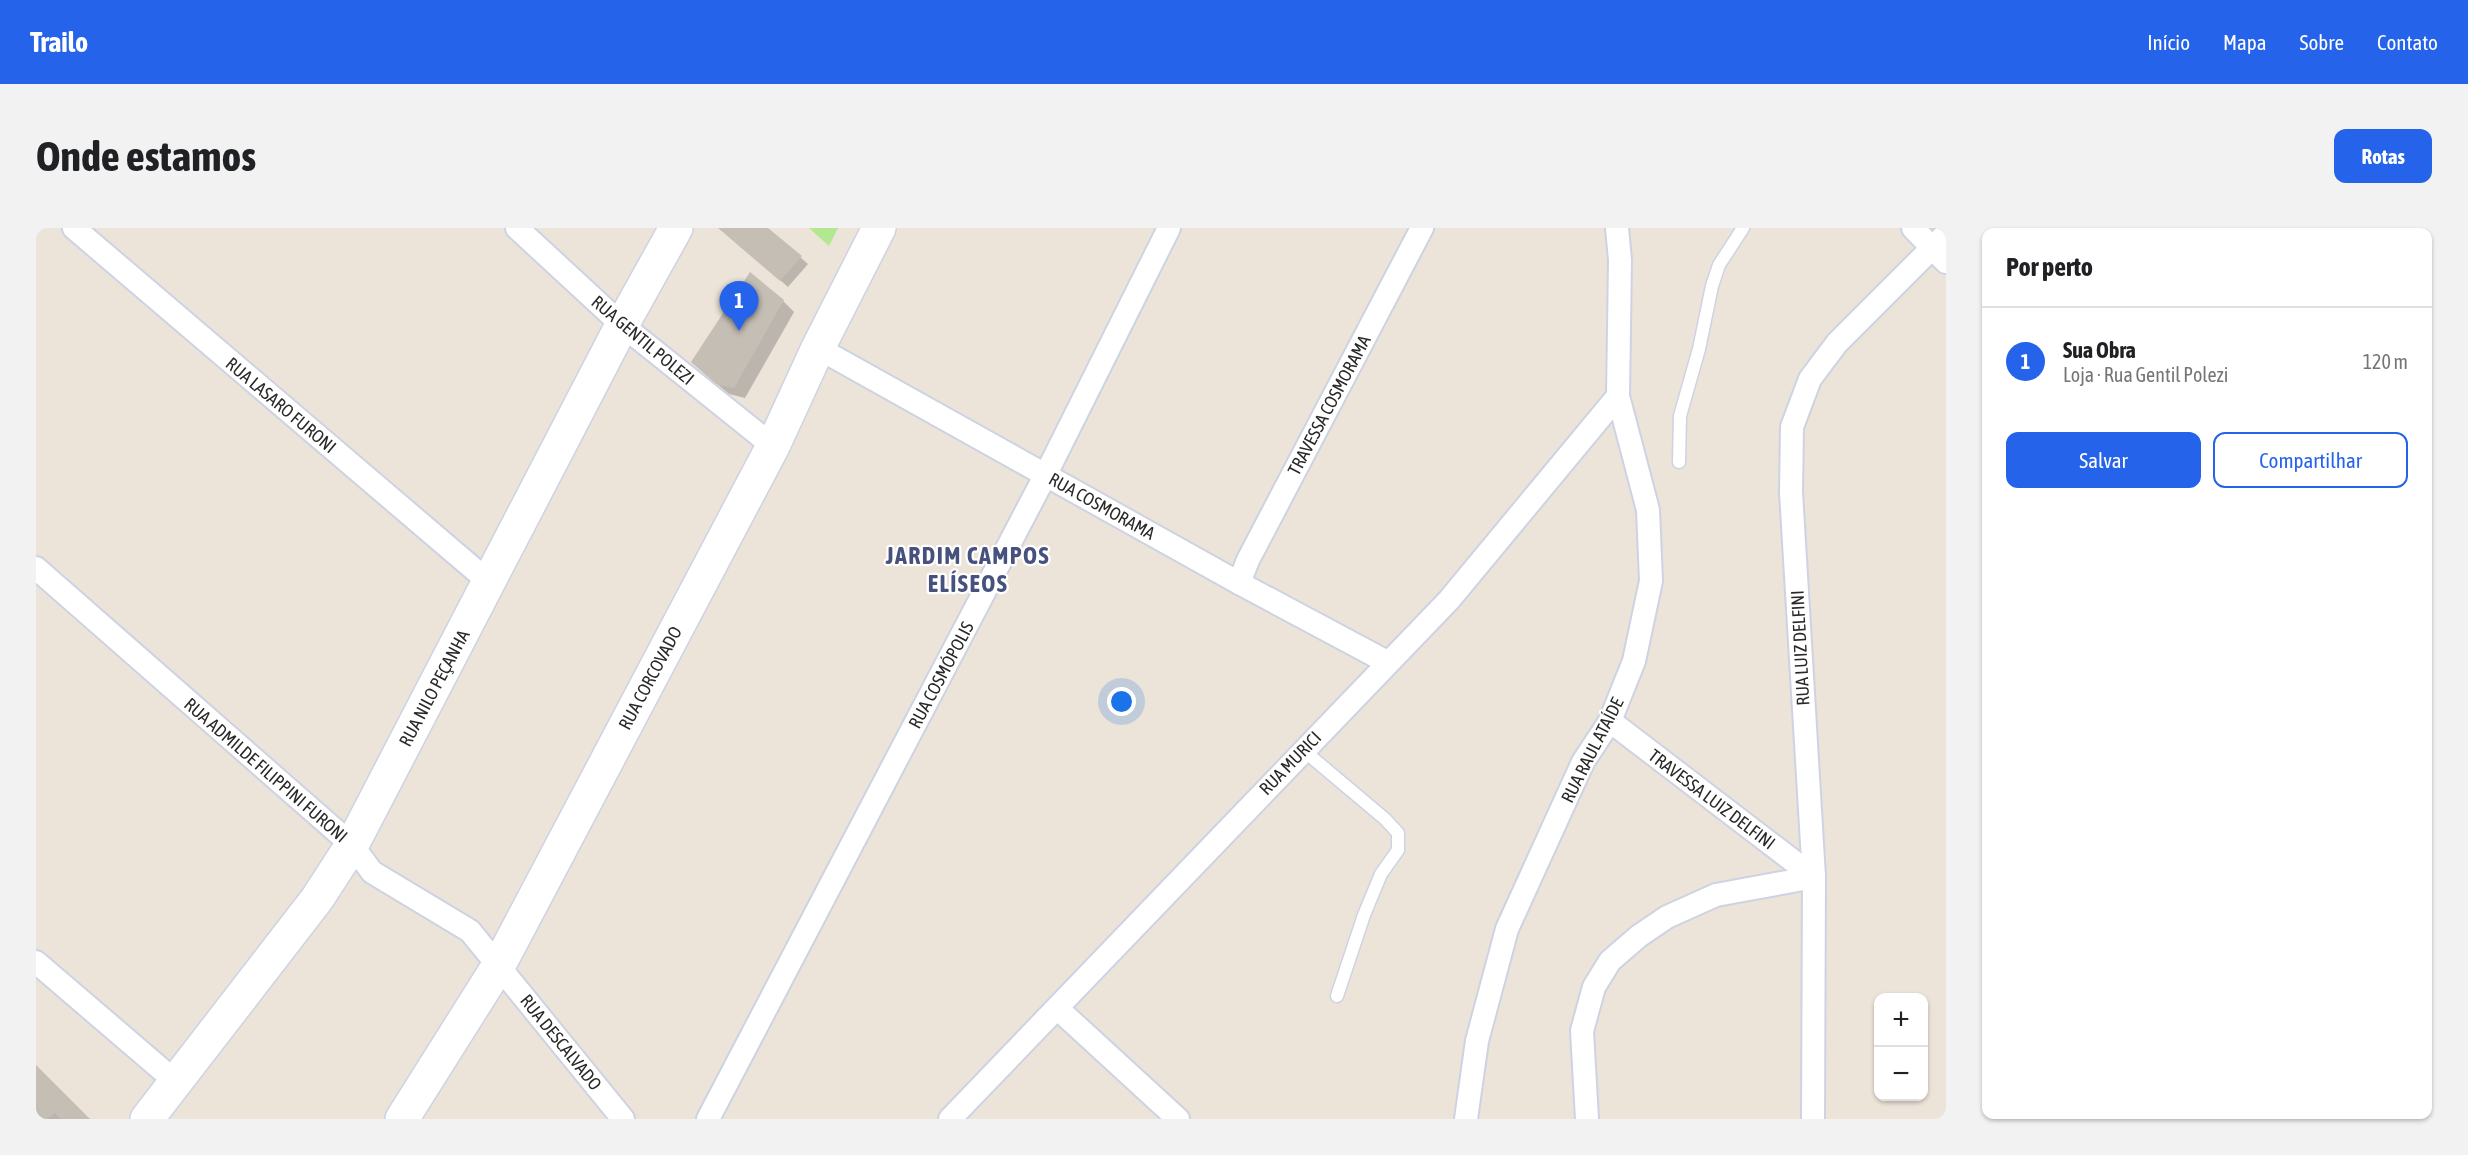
<!DOCTYPE html>
<html lang="pt">
<head>
<meta charset="utf-8">
<style>
	:root { --surface:#fff; --page:#f2f2f2; --text:#202124; --muted:#757577; --line:#e0e0e0; --accent:#2563eb }
	body { margin:0; font-family:"Asap Condensed",sans-serif; background:var(--page); color:var(--text) }
	.controls { position:absolute; right:18px; bottom:18px; display:grid; overflow:hidden; border-radius:12px; box-shadow:0 2px 4px #0004 }
	.controls button { width:54px; height:54px; display:grid; place-items:center; padding:0; border:0; border-bottom:2px solid var(--line); background:var(--surface); color:var(--text); font:30px sans-serif }
	.you { position:absolute; left:1086px; top:474px; width:21px; height:21px; margin:-15px; border:4px solid #fff; border-radius:50%; background:#1a73e8; box-shadow:0 0 0 9px #1a73e833 }
	.badge { display:grid; place-items:center; width:39px; height:39px; border-radius:50%; background:var(--accent); color:#fff; font-size:20px; font-weight:700 }
	.pin { position:absolute; translate:-50% -50px; filter:drop-shadow(0 2px 3px #0008) }
	.pin::after { content:''; position:absolute; top:32px; width:21px; height:18px; background:inherit; clip-path:polygon(0 0,100% 0,50% 100%) }
	.list { margin:0; padding:0; list-style:none }
	h2 { display:flex; justify-content:space-between; align-items:center; height:78px; margin:0; padding:0 24px; font-size:26px }
	h2 small { font-size:20px; font-weight:400; color:var(--muted) }
	.list li { display:grid; grid-template-columns:39px 1fr auto; gap:18px; align-items:center; box-sizing:border-box; height:108px; padding:0 24px; border-top:2px solid var(--line) }
	.list b { display:block; font-size:22px; white-space:nowrap }
	.list p { margin:0; font-size:20px; white-space:nowrap; color:var(--muted) }
	.list em { font-size:20px; font-style:normal; color:var(--muted) }
	.actions { display:flex; gap:12px; padding:18px 24px }
	.actions a { flex:1; padding:14px 0; border:2px solid var(--accent); border-radius:12px; text-align:center; font-size:21px; color:var(--accent) }
	.actions .main { background:var(--accent); color:#fff }
	.map { position:relative; flex:none; width:1910px; height:891px; overflow:hidden; border-radius:12px }
	header { display:flex; align-items:center; gap:36px; box-sizing:border-box; height:84px; padding:0 30px; background:var(--accent); color:#fff }
	header strong { font-size:28px }
	nav { display:flex; gap:33px; margin-inline-start:auto; font-size:21px }
	.intro { display:flex; align-items:center; justify-content:space-between; box-sizing:border-box; height:144px; padding:0 36px }
	h1 { margin:0; font-size:42px }
	.button { padding:15px 27px; border-radius:12px; background:var(--accent); color:#fff; font-size:21px; font-weight:700 }
	main { display:flex; gap:36px; padding:0 36px }
	aside { flex:1; background:var(--surface); border-radius:12px; box-shadow:0 2px 4px #0004 }
	.map>svg:first-child { display:block }
	.green { fill:#b3e890 }
	.shadow { fill:#0003 }
	.building { fill:#c4beb5 }
	.lines { fill:none; stroke-linecap:round; stroke-linejoin:round }
	.lane-casing { stroke:#ced3e3; stroke-width:15 }
	.street-casing { stroke:#ced3e3; stroke-width:26 }
	.secondary-casing { stroke:#ced3e3; stroke-width:36 }
	.lane { stroke:#fff; stroke-width:12 }
	.street { stroke:#fff; stroke-width:22 }
	.secondary { stroke:#fff; stroke-width:33 }
	.labels { text-anchor:middle; dominant-baseline:central; stroke-width:4.5; stroke-linejoin:round; paint-order:stroke }
	.street-label { font-size:18px; fill:#292929; stroke:#fff }
	.district-label { font-size:24px; font-weight:bold; letter-spacing:1.5px; fill:#46527d; stroke:#fff }
</style>
</head>
<body>
<header>
<strong>Trailo</strong>
<nav><a>Início</a><a>Mapa</a><a>Sobre</a><a>Contato</a></nav>
</header>
<div class="intro"><h1>Onde estamos</h1><a class="button">Rotas</a></div>
<main>
<div class="map">
<svg width="1910" height="891" viewBox="0 0 1910 891">
	<rect width="100%" height="100%" fill="#ece3d9"/>
	<!-- green -->
	<path class="green" d="M773 0H802L793 18Z"/>
	<!-- shadow -->
	<g class="shadow">
		<path d="M684 0H730L772 36 752 59Z"/>
		<path d="M747 73 758 84 709 170 693 166 668 145Z"/>
		<path d="M0 839 52 891H0Z"/>
	</g>
	<!-- building -->
	<g class="building">
		<path d="M682 0H732L766 28 744 53Z"/>
		<path d="M714 44 748 72 698 160 680 156 655 134Z"/>
		<path d="M0 837 54 891H25L19 885 11 891H0Z"/>
	</g>
	<g class="lines">
		<!-- lane casing -->
		<g class="lane-casing">
			<g id="lane">
				<path d="M1643 234 1644 188 1663 121 1676 58 1683 37 1707 0"/>
				<path d="M1267 522 1349 591 1362 605V622L1345 646 1328 687 1301 768"/>
			</g>
		</g>
		<!-- street casing -->
		<g class="street-casing">
			<g id="street">
				<path d="M38 0 453 354"/>
				<path d="M481 0 586 97 737 218"/>
				<path d="M1877 0 1910 34"/>
				<path d="M782 120 1203 355 1351 434"/>
				<path d="M0 340 316 617 336 644 434 703 587 891"/>
				<path d="M1203 355 1212 332 1386 0"/>
				<path d="M1574 493 1778 649"/>
				<path d="M0 734 140 854"/>
				<path d="M1022 781 1142 891"/>
				<path d="M672 891 1010 246 1133 0"/>
				<path d="M914 891 1413 372 1582 168"/>
				<path d="M1430 891 1441 813 1471 701 1547 534 1574 493 1598 433 1615 353 1612 282 1582 168 1584 32 1581 0"/>
				<path d="M1551 891 1546 803 1558 759 1574 733 1603 708 1631 689 1680 667 1778 649"/>
				<path d="M1777 891 1778 649 1755 264 1756 199 1774 151 1801 115 1910 6"/>
			</g>
		</g>
		<!-- secondary casing -->
		<g class="secondary-casing">
			<g id="secondary">
				<path d="M111 891 281 671 316 617 586 97 640 0"/>
				<path d="M366 891 463 737 737 218 782 120 843 0"/>
			</g>
		</g>
		<!-- lane -->
		<use href="#lane" class="lane"/>
		<!-- street -->
		<use href="#street" class="street"/>
		<!-- secondary -->
		<use href="#secondary" class="secondary"/>
	</g>
	<g class="labels">
		<!-- street labels -->
		<g class="street-label">
			<text transform="translate(607 112) rotate(40)">RUA GENTIL POLEZI</text>
			<text transform="translate(245 177) rotate(40)">RUA LASARO FURONI</text>
			<text transform="translate(1293 177) rotate(-62)">TRAVESSA COSMORAMA</text>
			<text transform="translate(1066 278) rotate(29)">RUA COSMORAMA</text>
			<text transform="translate(1764 420) rotate(-93)">RUA LUIZ DELFINI</text>
			<text transform="translate(905 447) rotate(-62)">RUA COSMÓPOLIS</text>
			<text transform="translate(614 450) rotate(-62)">RUA CORCOVADO</text>
			<text transform="translate(398 460) rotate(-62)">RUA NILO PEÇANHA</text>
			<text transform="translate(1556 522) rotate(-63)">RUA RAUL ATAÍDE</text>
			<text transform="translate(1254 535) rotate(-46)">RUA MURICI</text>
			<text transform="translate(230 542) rotate(41)">RUA ADMILDE FILIPPINI FURONI</text>
			<text transform="translate(1676 571) rotate(37)">TRAVESSA LUIZ DELFINI</text>
			<text transform="translate(525 814) rotate(51)">RUA DESCALVADO</text>
		</g>
		<!-- district labels -->
		<g class="district-label">
			<text x="932" y="327">JARDIM CAMPOS<tspan x="932" dy="28">ELÍSEOS</tspan></text>
		</g>
	</g>
</svg>
<div class="controls">
<button>+</button>
<button>−</button>
</div>
<div class="you"></div>
<div class="pin badge" style="left:703px;top:103px">1</div>
</div>
<aside>
<h2>Por perto<small></small></h2>
<ul class="list">
<li><span class="badge">1</span><div><b>Sua Obra</b><p>Loja · Rua Gentil Polezi</p></div><em>120 m</em></li>
</ul>
<div class="actions"><a class="main">Salvar</a><a>Compartilhar</a></div>
</aside>
</main>
</body>
</html>
